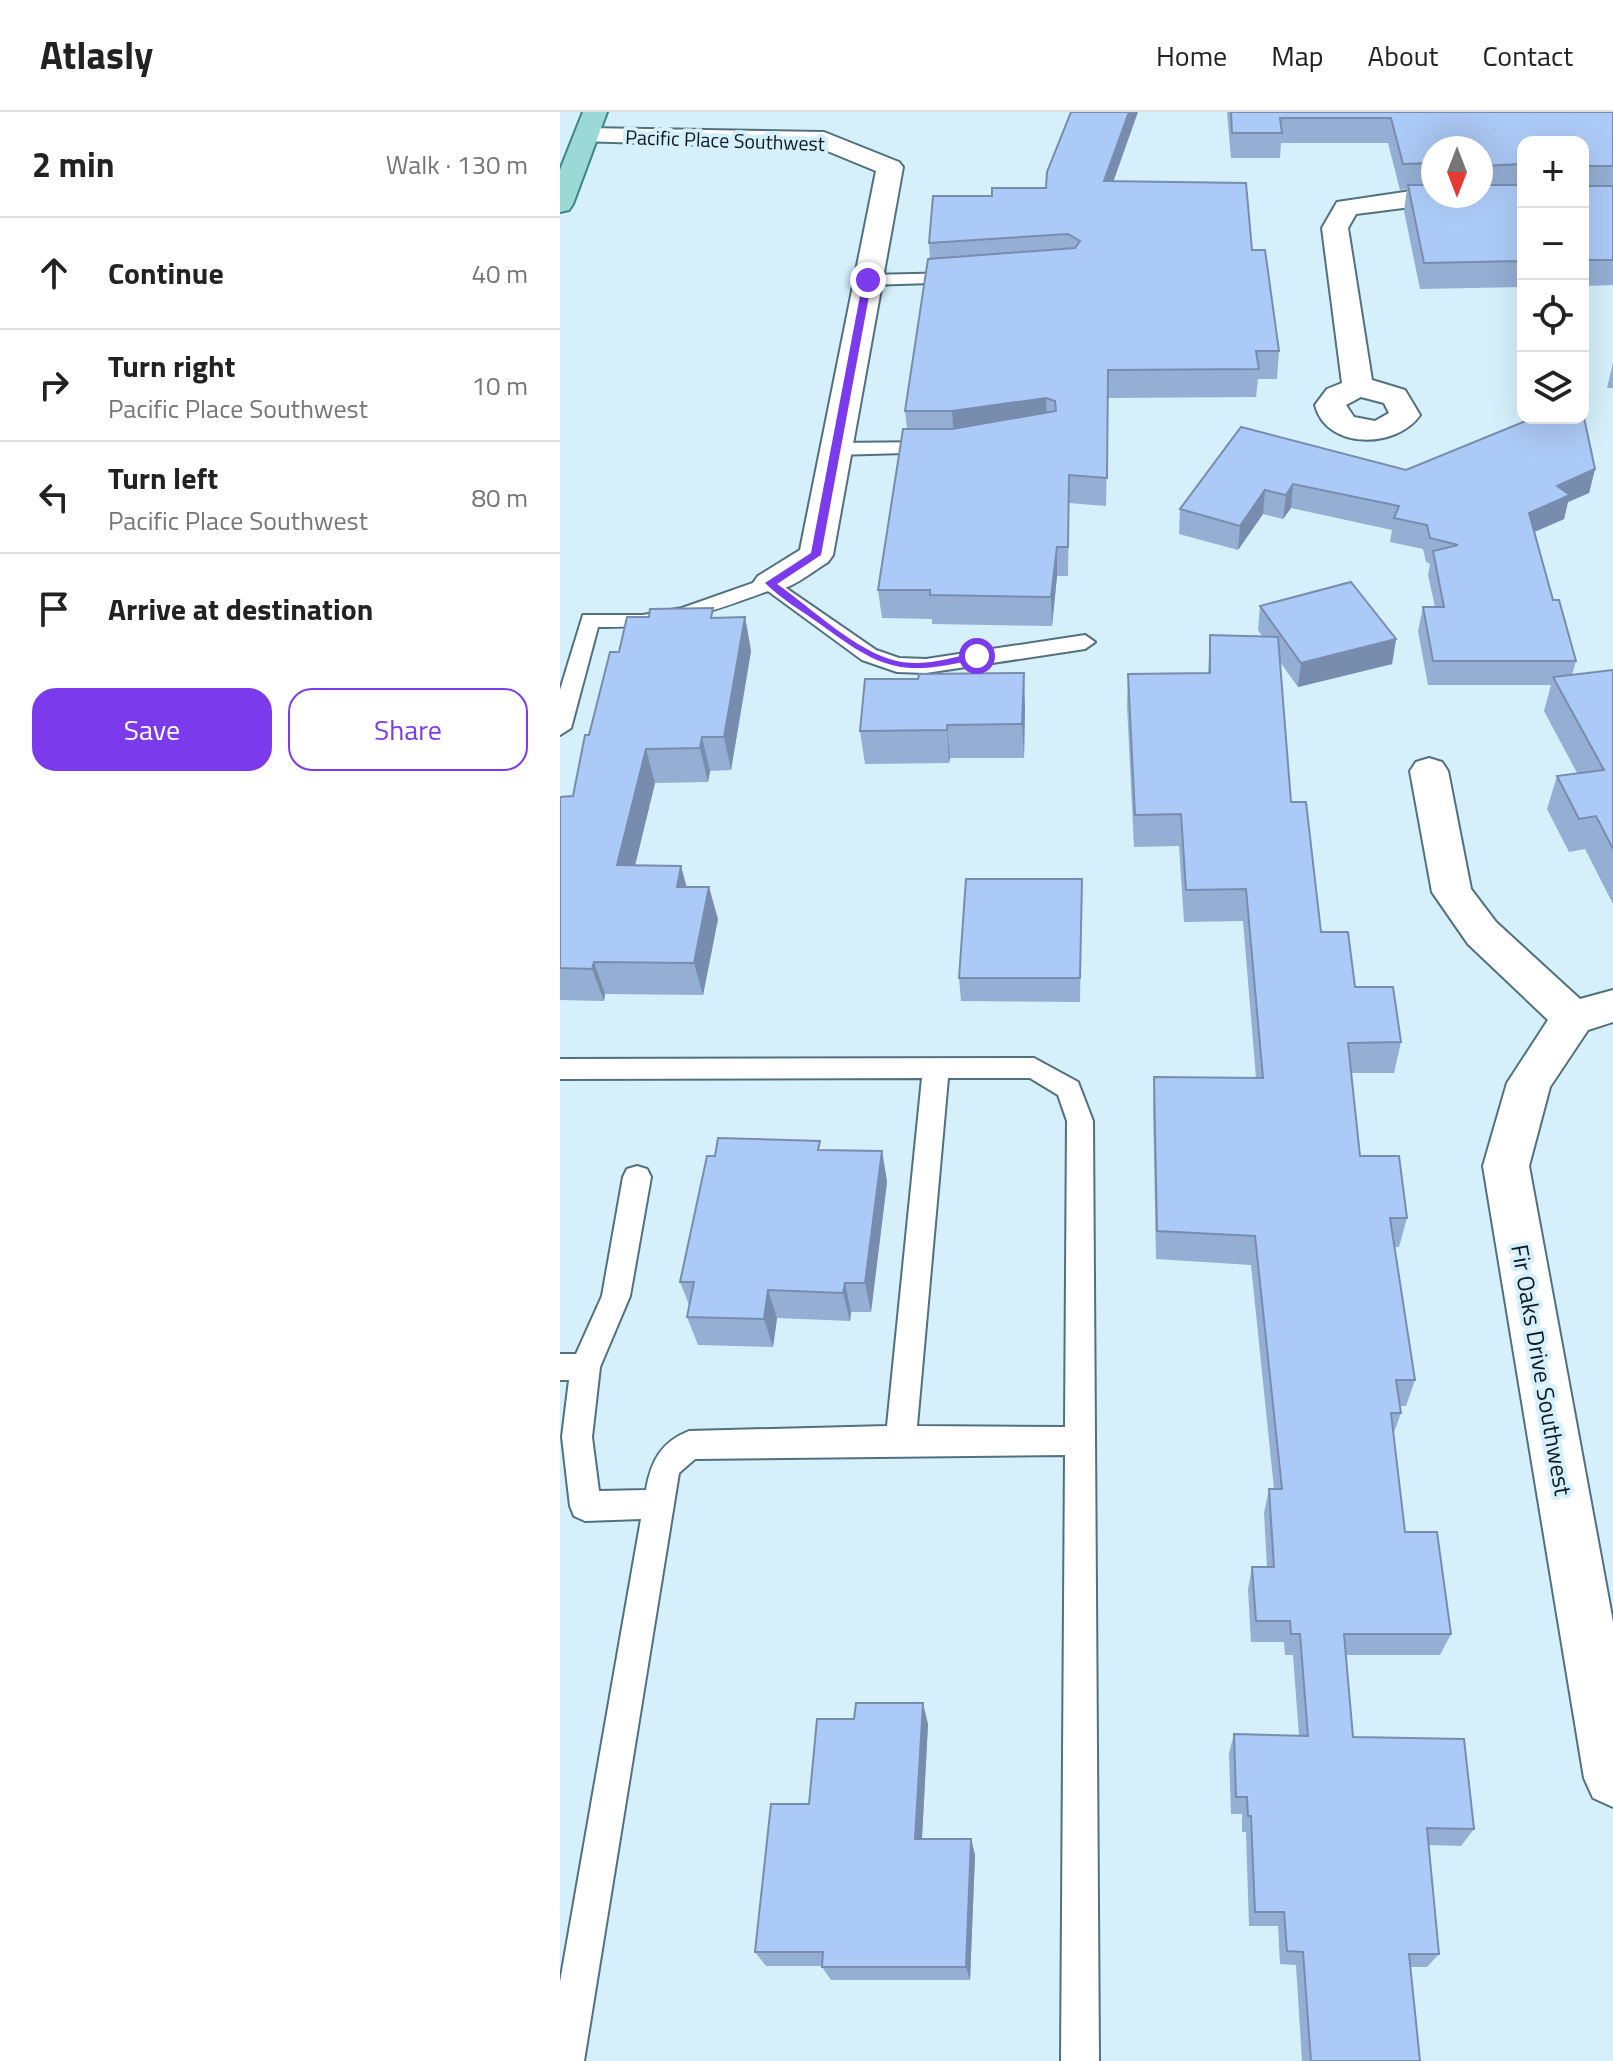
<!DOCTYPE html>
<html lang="en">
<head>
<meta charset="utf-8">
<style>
	:root { --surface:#fff; --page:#f6f6f6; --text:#222; --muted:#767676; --line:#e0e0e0; --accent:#7c3aed }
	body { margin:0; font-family:"Titillium Web",sans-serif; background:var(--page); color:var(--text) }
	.controls { position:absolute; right:24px; top:24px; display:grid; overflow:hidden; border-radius:16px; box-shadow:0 8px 32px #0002 }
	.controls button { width:72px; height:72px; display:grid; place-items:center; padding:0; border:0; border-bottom:2px solid var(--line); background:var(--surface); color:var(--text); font:40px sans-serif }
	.compass { position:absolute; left:861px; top:24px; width:72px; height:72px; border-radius:50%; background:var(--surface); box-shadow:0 8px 32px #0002; rotate:180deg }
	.stop { position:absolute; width:24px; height:24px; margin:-18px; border:6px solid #7c3aed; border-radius:50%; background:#fff }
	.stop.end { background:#7c3aed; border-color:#fff; box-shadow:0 2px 8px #0008 }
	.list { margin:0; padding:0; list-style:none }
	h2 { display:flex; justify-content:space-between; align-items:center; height:104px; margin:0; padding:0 32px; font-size:34px }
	h2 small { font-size:26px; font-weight:400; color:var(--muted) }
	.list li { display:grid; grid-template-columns:52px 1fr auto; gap:24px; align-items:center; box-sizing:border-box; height:112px; padding:0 32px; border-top:2px solid var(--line) }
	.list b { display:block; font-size:30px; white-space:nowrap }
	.list p { margin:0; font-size:26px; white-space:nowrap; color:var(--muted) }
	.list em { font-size:26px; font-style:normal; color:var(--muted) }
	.actions { display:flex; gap:16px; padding:24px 32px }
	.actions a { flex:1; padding:18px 0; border:2px solid var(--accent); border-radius:24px; text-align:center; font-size:28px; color:var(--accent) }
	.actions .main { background:var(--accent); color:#fff }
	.icon { flex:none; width:44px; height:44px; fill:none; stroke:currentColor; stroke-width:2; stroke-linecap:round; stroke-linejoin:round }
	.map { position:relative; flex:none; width:1053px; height:1949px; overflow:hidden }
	header { display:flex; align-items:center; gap:48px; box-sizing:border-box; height:112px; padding:0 40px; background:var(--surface); border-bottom:2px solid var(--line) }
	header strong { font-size:38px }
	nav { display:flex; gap:44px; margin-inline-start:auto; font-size:28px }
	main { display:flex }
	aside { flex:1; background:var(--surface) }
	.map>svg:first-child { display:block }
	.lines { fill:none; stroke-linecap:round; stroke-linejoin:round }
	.lane-casing { stroke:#52717d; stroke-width:4 }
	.street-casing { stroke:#52717d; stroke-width:4 }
	.primary-casing { stroke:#3e8685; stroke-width:4 }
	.lane { fill:#fff; fill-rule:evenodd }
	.street { fill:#fff; fill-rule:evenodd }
	.primary { fill:#9ad9d6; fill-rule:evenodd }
	.wall { fill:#94aed4; fill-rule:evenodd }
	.shaded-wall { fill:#788dad }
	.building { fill:#accaf7; stroke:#788dad; stroke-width:2 }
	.route { fill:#7c3aed }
	.labels { text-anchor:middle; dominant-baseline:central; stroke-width:8; stroke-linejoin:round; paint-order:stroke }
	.far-street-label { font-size:20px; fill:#0f1b20; stroke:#d5f0fb }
	.street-label { font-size:24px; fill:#0f1b20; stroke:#d5f0fb }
</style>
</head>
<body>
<header>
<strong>Atlasly</strong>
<nav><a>Home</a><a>Map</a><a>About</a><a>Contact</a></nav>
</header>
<main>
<aside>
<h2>2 min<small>Walk · 130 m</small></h2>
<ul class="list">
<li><svg class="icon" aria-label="ahead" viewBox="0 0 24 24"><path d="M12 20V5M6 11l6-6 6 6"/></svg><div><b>Continue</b></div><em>40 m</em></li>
<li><svg class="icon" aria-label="right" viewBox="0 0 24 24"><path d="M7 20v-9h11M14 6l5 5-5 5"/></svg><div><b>Turn right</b><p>Pacific Place Southwest</p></div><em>10 m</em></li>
<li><svg class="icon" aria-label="left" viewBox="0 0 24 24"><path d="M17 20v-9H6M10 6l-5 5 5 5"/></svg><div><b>Turn left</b><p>Pacific Place Southwest</p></div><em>80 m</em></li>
<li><svg class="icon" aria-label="arrive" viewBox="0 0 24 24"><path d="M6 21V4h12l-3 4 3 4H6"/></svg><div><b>Arrive at destination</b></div></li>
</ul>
<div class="actions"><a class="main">Save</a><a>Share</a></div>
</aside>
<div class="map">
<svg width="1053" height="1949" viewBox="0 0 1053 1949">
	<rect width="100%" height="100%" fill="#d5f0fb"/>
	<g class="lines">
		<!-- lane casing -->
		<g class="lane-casing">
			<g id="lane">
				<path d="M398 161 406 166 404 170 308 173 300 168 308 163Z"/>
				<path d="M372 330 381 336 379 340 275 343 266 337 275 331Z"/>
				<path d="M210 465 316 538 339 546 366 547 525 523 535 530 525 537 366 561 337 560 302 548 208 479C145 502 107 516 38 515L11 616 0 623V578L23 503H83L122 496Z"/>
				<path d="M474 946 518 970 533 1009 539 1949H501L505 1343 135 1347 119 1361 24 1949H0V1870L81 1407 25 1409 14 1404 10 1394 2 1325 9 1268H0V1242H16L42 1184 63 1065 67 1057 77 1054 87 1057 91 1065 70 1184 40 1255 32 1325 39 1379 86 1378C91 1349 101 1330 129 1319L327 1314 362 966 0 967V947ZM388 966H470L498 983 507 1009 505 1315 357 1314Z"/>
			</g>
		</g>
		<!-- street casing -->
		<g class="street-casing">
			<g id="street">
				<path d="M27 16 264 20 339 50 343 55 273 443 268 450C247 463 224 485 198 478L193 471 198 464 240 438 316 59 260 36 18 29 14 24Z"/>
				<path d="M851 79H873V84L963 80V96L851 95 796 102 788 116 812 268 845 278 860 303C837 337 766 338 755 293L767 277 782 271 762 116 777 90ZM801 285 824 291 829 301 815 309 794 305 786 293Z"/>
				<path d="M869 646 882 650 888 659 911 777 936 810 1020 887 1053 878V910L1028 918 990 975 969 1054 1053 1510V1695L1033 1686 1024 1666 923 1054 947 971 988 908 908 832 872 780 850 659 856 650Z"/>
			</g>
		</g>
		<!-- primary casing -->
		<g class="primary-casing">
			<path id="primary" d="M23 0H47L13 92 9 98 0 100V58Z"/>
		</g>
		<!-- lane -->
		<use href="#lane" class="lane"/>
		<!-- street -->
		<use href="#street" class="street"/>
		<!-- primary -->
		<use href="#primary" class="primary"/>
	</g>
	<!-- wall -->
	<g class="wall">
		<path d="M667 0H1053V173L1023 174V30H963V175L860 177 844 99 847 77 840 78 828 31H721L720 46H671ZM873 36H921V84H873Z"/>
		<path d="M554 69 692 138 719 239 717 267H698L696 285 548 286 546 394 509 391 508 464H497L492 514 372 512V507L322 506 318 478 347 317 345 299 370 147 369 131 432 84Z"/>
		<path d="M1053 251V276H1047Z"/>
		<path d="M681 315 846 358 1035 357 1029 381 1008 390 1004 407 974 420 993 488 1016 549 1012 563 1053 558V792L1025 737 1009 740 987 697 997 664 1017 661 984 599 991 573H868L858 519 863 495H875L868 463 870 452 866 450 863 437 830 430 832 418 731 396 723 407 703 402 678 438 619 422 620 397Z"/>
		<path d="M700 494 836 527 832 552 738 575 720 550 731 690 761 820 795 875 841 930 834 961H791L800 1044 847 1106 839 1135H835L855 1268 846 1294H840L841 1301 833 1323 845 1420 891 1522 880 1543H786L793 1625 914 1717 901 1734 869 1733 879 1842 867 1855H850L860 1949H742L736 1853 720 1852 718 1814H689L686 1720H682V1702H671L669 1641 674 1622 739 1624 733 1543H725L724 1530H691L688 1477 692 1455H707L704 1401 709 1377H714L691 1153 596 1147 593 995 594 965 696 966 683 809 624 810 619 734 574 735 567 594 568 562 648 561 650 523 702 524 698 518Z"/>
		<path d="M185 505 191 539 171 658 150 659 148 670 95 671 75 754 127 775 158 807 143 883 45 882 44 889 0 888V685L13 684 29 623 156 506Z"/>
		<path d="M465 595 464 646H390L389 651 305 652 300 619Z"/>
		<path d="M522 767 520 890 401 889 399 866Z"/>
		<path d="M262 1038 322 1039 327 1070 311 1200H291L290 1209 217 1206 213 1235 138 1233 127 1205 129 1193 120 1170 155 1044Z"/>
		<path d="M368 1612 362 1727H411L415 1743 410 1868H271L262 1855V1854H206L195 1840 249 1692Z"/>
	</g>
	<!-- shaded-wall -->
	<g class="shaded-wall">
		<path d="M569 0H578L544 96V69Z"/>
		<path d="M486 286 487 314 394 327 392 299Z"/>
		<path d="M1035 357 1029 381 1008 390 1004 407 963 425 969 401 997 374Z"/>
		<path d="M733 372 731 396 723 407 726 383Z"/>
		<path d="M705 378 703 402 678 438 680 414Z"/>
		<path d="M497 435V464L492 514 491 485Z"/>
		<path d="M185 505 191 539 171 658 164 625Z"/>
		<path d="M836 527 832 552 738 575 741 551Z"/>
		<path d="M464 561 465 595 464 646 462 612Z"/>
		<path d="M387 613 390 646 389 651 387 618Z"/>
		<path d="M142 625 150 659 148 670 140 636Z"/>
		<path d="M86 637 95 671 67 786 57 753Z"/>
		<path d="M121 754 130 787 117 775Z"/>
		<path d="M149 775 158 807 143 883 134 851Z"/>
		<path d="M34 850 45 882 44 889 32 857Z"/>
		<path d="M322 1039 327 1070 311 1200 305 1171Z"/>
		<path d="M285 1171 291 1200 290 1209 283 1181Z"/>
		<path d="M208 1178 217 1206 213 1235 204 1207Z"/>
		<path d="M363 1591 368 1612 361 1743 355 1727Z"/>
		<path d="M411 1727 415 1743 410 1868 406 1855Z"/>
	</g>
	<!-- building -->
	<g class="building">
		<path d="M511 0H569L544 69 686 71 692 138H705L719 239H696L699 257 548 258 547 366 509 363 508 435H497L491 485 370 483V478H318L343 317H392L496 299 495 289 486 286 392 299H345L368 147 515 136 520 129 508 122 369 131 373 84H432V76H486L487 60Z"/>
		<path d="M671 0H1053V54H1027V74H1053V148H1023V30H963V52L921 54V36H873V51L843 52 831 6H720L722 21H672Z"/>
		<path d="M848 73H873V84H921V73H963V149L864 151Z"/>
		<path d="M1023 301 1035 357 997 374 1010 383 969 401 993 488H999L1016 549H873L863 495H884L873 439 898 433 870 426 867 413 834 406 839 394 733 372 726 383 705 378 680 414 620 397 681 315 846 358 973 306H1023Z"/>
		<path d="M791 470 836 527 741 551 700 494Z"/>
		<path d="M153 496 151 506 185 505 164 625H142L140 636 86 637 57 753 121 754 117 775H149L134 851 34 850 32 857 0 856V685L13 684 25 623H29L50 540H59L67 505H89L90 497Z"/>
		<path d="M650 523 718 525 731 690H746L761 820H788L795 875H833L841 930 788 931 800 1044H839L847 1106H830L855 1268H836L841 1301H831L845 1420H877L891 1522H784L793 1625 904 1627 914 1717 867 1716 879 1842H849L860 1949H751L743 1840 727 1839 724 1800H695L691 1704H688L687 1685H676L674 1622 748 1624 740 1522H731L730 1509H696L692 1455H714L709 1377H722L695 1124 597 1119 594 965 703 966 686 777 626 778 621 702 575 703 568 562 650 561Z"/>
		<path d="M1053 558V737L1036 704 1019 707 997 664 1044 658 993 565Z"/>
		<path d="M464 561 462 612 387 613V618L300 619 305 567H358L359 562Z"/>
		<path d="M406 767H522L520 866H399Z"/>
		<path d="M158 1026 260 1029 258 1038 322 1039 305 1171H285L283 1181 208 1178 204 1207 127 1205 134 1170H120L147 1044H155Z"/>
		<path d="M296 1591H363L355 1727H411L406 1855H262L263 1840H195L211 1692H249L257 1607H294Z"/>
	</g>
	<!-- route -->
	<path class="route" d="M308 166 312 168 261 443 217 472C250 495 298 541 337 549 363 555 391 546 417 540L421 546C342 565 324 559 260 512 242 499 221 487 205 471L251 441 303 168Z"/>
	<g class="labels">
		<!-- far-street labels -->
		<g class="far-street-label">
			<text transform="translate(165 28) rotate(2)">Pacific Place Southwest</text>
		</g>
		<!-- street labels -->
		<g class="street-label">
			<text transform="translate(982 1258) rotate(80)">Fir Oaks Drive Southwest</text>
		</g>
	</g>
</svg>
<div class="controls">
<button>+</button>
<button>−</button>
<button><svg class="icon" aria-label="locate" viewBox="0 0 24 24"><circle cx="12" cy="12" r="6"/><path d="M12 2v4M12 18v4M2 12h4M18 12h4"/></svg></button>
<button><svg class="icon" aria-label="layers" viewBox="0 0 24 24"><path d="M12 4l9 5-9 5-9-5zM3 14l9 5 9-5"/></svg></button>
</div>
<svg class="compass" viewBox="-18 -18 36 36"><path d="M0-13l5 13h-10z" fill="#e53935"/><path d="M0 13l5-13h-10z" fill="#767676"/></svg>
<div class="stop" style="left:417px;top:544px"></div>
<div class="stop end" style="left:308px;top:168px"></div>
</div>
</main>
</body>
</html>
